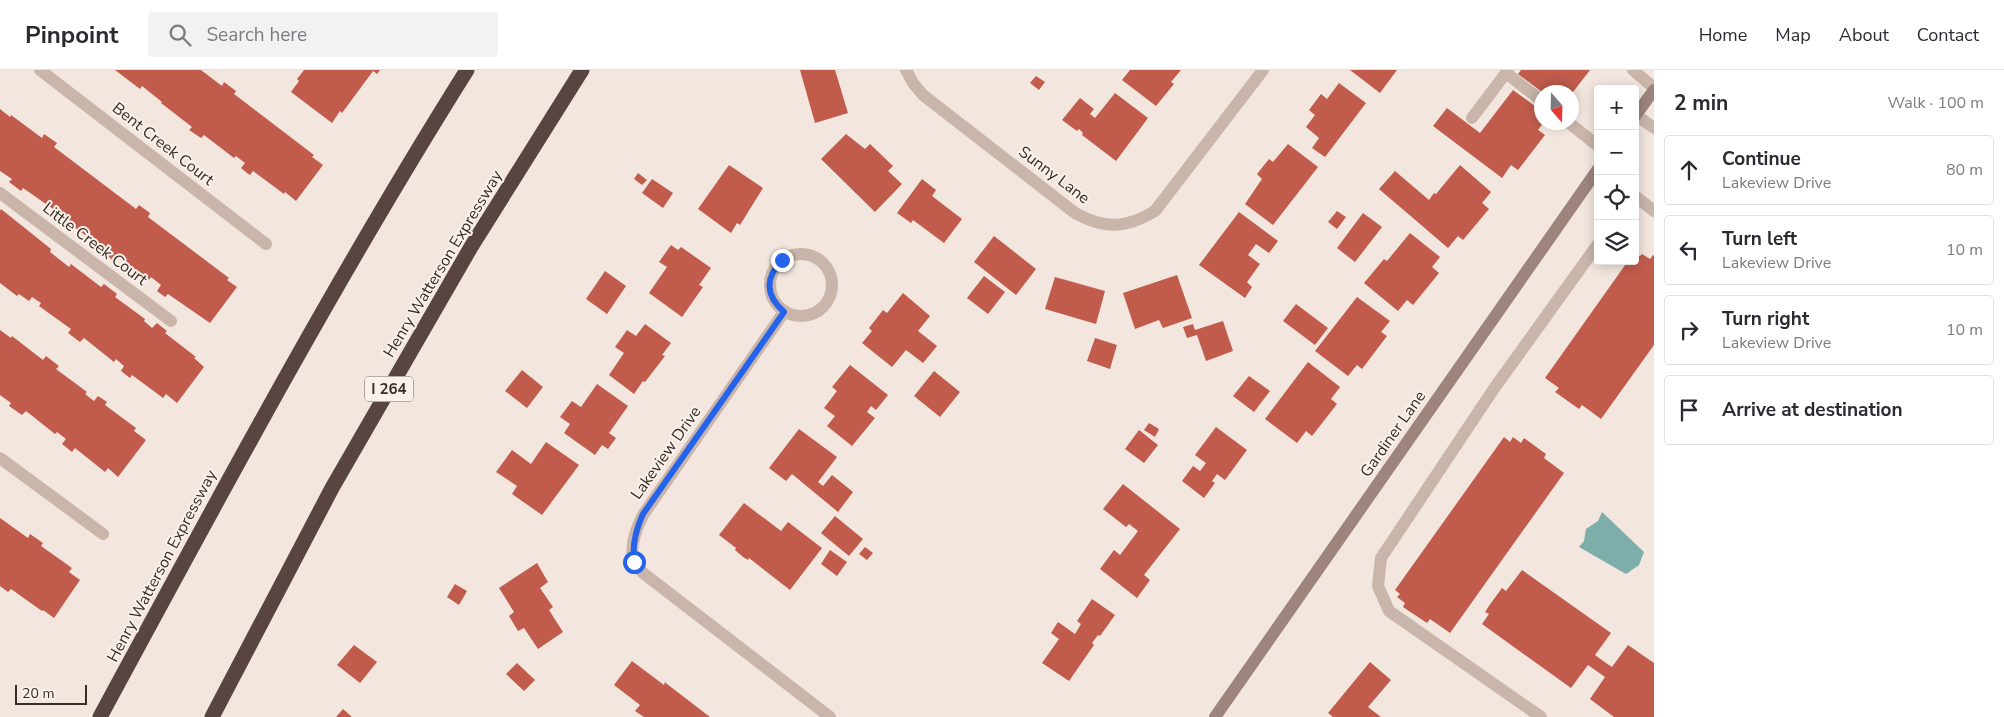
<!DOCTYPE html>
<html lang="en">
<head>
<meta charset="utf-8">
<style>
	:root { --surface:#fff; --page:#f2f2f3; --text:#2b2b33; --muted:#7c7c81; --line:#e1e1e2 }
	body { margin:0; font-family:"Nunito Sans",sans-serif; background:var(--page); color:var(--text) }
	.controls { position:absolute; right:15px; top:15px; display:grid; overflow:hidden; border-radius:5px; box-shadow:0 2px 12px #0003 }
	.controls button { width:45px; height:45px; display:grid; place-items:center; padding:0; border:0; border-bottom:1px solid var(--line); background:var(--surface); color:var(--text); font:25px sans-serif }
	.compass { position:absolute; left:1534px; top:15px; width:45px; height:45px; border-radius:50%; background:var(--surface); box-shadow:0 2px 12px #0003; rotate:160deg }
	.scale { position:absolute; left:15px; bottom:12px; width:72px; box-sizing:border-box; padding-left:5px; border:2px solid #372c29; border-top:0; font-size:14px; line-height:18px; white-space:nowrap; color:#372c29; -webkit-text-stroke:4px #f9f1ea; paint-order:stroke }
	.stop { position:absolute; width:15px; height:15px; margin:-11px; border:4px solid #2563eb; border-radius:50%; background:#fff }
	.stop.end { background:#2563eb; border-color:#fff; box-shadow:0 1px 5px #0008 }
	.list { margin:0; padding:0; list-style:none }
	h2 { display:flex; justify-content:space-between; align-items:center; height:65px; margin:0; padding:0 20px; font-size:21px }
	h2 small { font-size:16px; font-weight:400; color:var(--muted) }
	.list li { display:grid; grid-template-columns:32px 1fr auto; gap:15px; align-items:center; box-sizing:border-box; height:70px; margin:0 10px 10px; padding:0 10px; border:1px solid var(--line); border-radius:5px }
	.list b { display:block; font-size:19px; white-space:nowrap }
	.list p { margin:0; font-size:16px; white-space:nowrap; color:var(--muted) }
	.list em { font-size:16px; font-style:normal; color:var(--muted) }
	.icon { flex:none; width:28px; height:28px; fill:none; stroke:currentColor; stroke-width:2; stroke-linecap:round; stroke-linejoin:round }
	.map { position:relative; flex:none; width:1654px; height:647px; overflow:hidden }
	header { display:flex; align-items:center; gap:30px; box-sizing:border-box; height:70px; padding:0 25px; background:var(--surface); border-bottom:1px solid var(--line) }
	header strong { font-size:24px }
	nav { display:flex; gap:28px; margin-inline-start:auto; font-size:18px }
	.search { width:350px; height:45px; background:var(--page); display:flex; align-items:center; gap:12px; box-sizing:border-box; padding:0 18px; border-radius:5px; color:var(--muted); font-size:19px }
	main { display:flex }
	aside { flex:1; background:var(--surface) }
	.map>svg:first-child { display:block }
	.water { fill:#7eaeaa }
	.building { fill:#c15c4d }
	.lines { fill:none; stroke-linecap:round; stroke-linejoin:round }
	.service { stroke:#c9b5aa; stroke-width:12 }
	.minor { stroke:#c9b5aa; stroke-width:12 }
	.secondary { stroke:#9d847c; stroke-width:12 }
	.motorway { stroke:#584541; stroke-width:15 }
	.route { stroke:#2563eb; stroke-width:6 }
	.labels { text-anchor:middle; dominant-baseline:central; stroke-width:4; stroke-linejoin:round; paint-order:stroke }
	.shield { fill:#f9f1ea; stroke:#716763; stroke-width:1 }
	.shield-label { font-size:15px; font-weight:bold; fill:#372c29 }
	.street-label { font-size:16px; fill:#372c29; stroke:#f9f1ea }
</style>
</head>
<body>
<header>
<strong>Pinpoint</strong>
<div class="search"><svg class="icon" aria-label="search" viewBox="0 0 24 24"><circle cx="10" cy="10" r="6"/><path d="M15 15l6 6"/></svg>Search here</div>
<nav><a>Home</a><a>Map</a><a>About</a><a>Contact</a></nav>
</header>
<main>
<div class="map">
<svg width="1654" height="647" viewBox="0 0 1654 647">
	<rect width="100%" height="100%" fill="#f2e6de"/>
	<!-- water -->
	<path class="water" d="M1602 442 1644 482 1639 495 1626 504 1579 477 1584 471 1586 459 1598 451Z"/>
	<!-- building -->
	<g class="building">
		<path d="M115 0H201L222 16 224 12 236 21 234 24 314 85 312 87 323 95 296 131 285 122 284 124 253 101 250 105 247 103 241 98 245 93 236 86 234 88 204 65 201 68 189 60 192 57 161 33 162 32 142 16 140 19Z"/>
		<path d="M304 0H380L377 4 373 1 342 43 340 41 332 53 291 22 299 11 297 9Z"/>
		<path d="M800 0H835L848 43 815 53Z"/>
		<path d="M1130 0H1181L1171 12 1174 14 1156 36 1122 10Z"/>
		<path d="M1350 0H1397L1380 23Z"/>
		<path d="M1521 0H1590L1573 22 1564 21 1563 22H1542L1518 4Z"/>
		<path d="M1036 6 1045 12 1039 20 1030 13Z"/>
		<path d="M1339 13 1366 33 1325 87 1312 78 1319 68 1306 57 1315 45 1309 40 1321 24 1327 29Z"/>
		<path d="M1513 20 1542 41V52H1544L1538 60 1545 65 1518 100 1511 95 1502 108 1433 56 1447 38 1480 63Z"/>
		<path d="M1115 23 1148 48 1116 91 1082 65 1083 63 1079 59 1077 61 1062 50 1080 28 1094 39 1090 44 1095 48Z"/>
		<path d="M0 39 10 47 11 45 42 68 44 64 57 73 54 77 136 139 139 135 150 143 148 147 229 208 227 210 237 217 210 253 168 224 165 227 157 221 161 215 151 207 149 210 119 187 115 192 104 183 106 180 74 157 76 155 23 118 21 121 9 112 12 109 0 101Z"/>
		<path d="M846 64 865 79 870 74 893 96 888 101 902 114 875 142 821 89Z"/>
		<path d="M1288 74 1318 97 1273 155 1245 134 1262 109 1257 104 1269 89 1273 92Z"/>
		<path d="M729 95 763 118 740 155 737 153 731 163 698 139Z"/>
		<path d="M1460 95 1491 122 1482 133 1489 139 1463 170 1458 166 1448 178 1379 119 1395 101 1429 130 1434 123 1436 124Z"/>
		<path d="M638 103 647 110 642 115 634 109Z"/>
		<path d="M652 109 673 123 663 138 642 123Z"/>
		<path d="M922 109 936 120 932 126 962 149 944 173 913 150 911 153 897 143Z"/>
		<path d="M1 139 51 179 50 182 69 197 71 194 101 217 104 214 117 224 115 227 145 249 144 251 152 258 157 253 167 261 165 263 196 287 194 288 204 297 177 333 166 324 163 328 132 305 130 308 121 301 124 296 116 289 114 292 84 268 80 272 68 263 71 259 39 236 41 233 32 227 29 231 19 224 17 226 0 213V141Z"/>
		<path d="M1337 141 1346 147 1337 159 1328 152Z"/>
		<path d="M1239 142 1278 171 1269 183 1256 174 1248 185 1260 194 1247 212 1252 217 1245 228 1199 195Z"/>
		<path d="M1363 143 1382 157 1355 192 1337 178Z"/>
		<path d="M1410 163 1440 187 1432 197 1439 203 1413 235 1407 230 1398 241 1364 213 1384 189 1387 191Z"/>
		<path d="M994 166 1036 199 1016 225 974 192Z"/>
		<path d="M671 175 678 180 681 177 711 198 699 215 703 217 682 247 649 223 667 197 659 192Z"/>
		<path d="M1635 183 1640 186 1642 184 1650 189 1653 185 1654 186V275L1601 349 1582 335 1579 339 1555 322 1559 318 1545 308 1628 191H1635Z"/>
		<path d="M605 201 626 216 607 244 586 229Z"/>
		<path d="M1177 205 1192 248 1163 258 1159 250 1135 259 1123 223Z"/>
		<path d="M984 206 1005 222 988 244 967 228Z"/>
		<path d="M1055 207 1105 221 1096 254 1045 239Z"/>
		<path d="M903 223 930 246 918 261 937 276 923 293 906 280 892 297 862 273 872 261 869 258 883 240 887 243Z"/>
		<path d="M1357 227 1390 251 1381 262 1387 266 1362 299 1357 295 1348 306 1315 281Z"/>
		<path d="M1296 234 1328 258 1315 275 1283 251Z"/>
		<path d="M1223 251 1233 281 1206 291 1197 265 1187 268 1183 257 1193 254 1195 260Z"/>
		<path d="M645 254 671 273 662 285 665 286 645 312 643 311 634 324 609 305 624 283 615 277 627 260 636 266Z"/>
		<path d="M0 260 11 268 12 266 43 290 46 286 59 296 56 299 87 322 85 324 94 331 98 326 107 332 105 335 136 358 134 361 146 370 118 407 108 398 105 402 75 378 72 382 62 374 66 369 57 362 55 364 26 341 22 345 9 336 11 333 0 325Z"/>
		<path d="M1095 268 1117 275 1110 299 1087 291Z"/>
		<path d="M1308 292 1340 317 1331 329 1337 334 1312 366 1306 361 1297 373 1265 349Z"/>
		<path d="M850 295 888 325 876 340 871 336 867 342 875 348 852 376 827 356 835 346 824 338 837 321 832 317Z"/>
		<path d="M522 300 543 317 527 338 505 321Z"/>
		<path d="M934 301 960 322 940 347 914 326Z"/>
		<path d="M1249 306 1270 321 1254 342 1233 326Z"/>
		<path d="M597 314 628 336 609 363 616 368 608 379 602 375 595 385 564 363 570 354 560 347 572 331 581 337Z"/>
		<path d="M1149 353 1159 359 1155 367 1144 360Z"/>
		<path d="M1216 357 1247 380 1225 410 1217 404 1212 411 1215 413 1204 428 1182 411 1193 396 1200 401 1206 393 1195 385Z"/>
		<path d="M799 359 837 387 818 412 823 416 832 405 853 422 838 442 792 404 786 411 769 398Z"/>
		<path d="M1139 360 1158 375 1144 393 1125 379Z"/>
		<path d="M1504 367 1510 372 1513 367 1521 373 1524 368 1546 384 1544 388 1564 403 1450 563 1430 549 1427 553 1403 537 1405 533 1397 527 1400 524 1395 520Z"/>
		<path d="M546 372 579 395 542 445 512 424 517 416 496 402 512 380 531 394Z"/>
		<path d="M1123 414 1180 459 1144 505 1150 510 1137 528 1100 499 1114 480 1120 485 1138 461 1129 454 1126 457 1103 439Z"/>
		<path d="M744 433 781 461 788 452 822 478 790 520 749 488 748 490 743 487 735 480 736 478 719 465Z"/>
		<path d="M835 446 863 469 849 486 821 463Z"/>
		<path d="M0 448 28 468 30 464 43 473 41 476 72 498 69 502 80 510 54 548 43 540 42 541 11 519 8 522 0 516Z"/>
		<path d="M865 477 873 483 867 490 859 484Z"/>
		<path d="M830 480 847 492 837 506 821 494Z"/>
		<path d="M537 493 548 512 540 518 553 537 549 540 563 562 538 579 524 558 518 561 509 546 514 542 499 518Z"/>
		<path d="M1522 500 1611 563 1595 585 1606 593 1612 597 1628 575 1654 593V647H1614L1590 629 1605 607 1588 595 1571 618 1482 554 1489 544 1485 542 1491 533 1502 518 1506 521Z"/>
		<path d="M455 514 467 521 459 535 447 527Z"/>
		<path d="M1092 529 1115 545 1100 566 1098 565 1092 573 1094 575 1069 611 1042 593 1059 569 1051 563 1058 552 1075 564 1081 554 1077 551Z"/>
		<path d="M354 575 377 592 360 613 337 595Z"/>
		<path d="M632 591 664 615 665 612 667 614 710 647H644L635 641 640 635 614 615Z"/>
		<path d="M1370 592 1391 610 1368 637 1381 647H1333L1328 643Z"/>
		<path d="M517 593 535 610 524 621 506 604Z"/>
		<path d="M343 639 352 647H336Z"/>
	</g>
	<g class="lines">
		<!-- service -->
		<g class="service">
			<path d="M1508 0 1506 3 1542 31"/>
			<path d="M1633 0 1654 18"/>
			<path d="M1636 45 1654 58"/>
			<path d="M1472 48 1506 3"/>
			<path d="M1568 52 1598 76"/>
		</g>
		<!-- minor -->
		<g class="minor">
			<path d="M40 0 266 174"/>
			<path d="M906 0 913 13 923 25 1075 143C1104 159 1126 159 1155 141L1263 0"/>
			<path d="M0 123 171 251"/>
			<path d="M1635 126 1654 141"/>
			<circle cx="801" cy="215" r="31"/>
			<path d="M784 242 643 445C637 457 628 479 635 493 637 496 640 500 643 503L830 647"/>
			<path d="M0 388 103 464"/>
			<path d="M1541 647 1389 541 1378 516 1381 488 1493 320 1598 174"/>
		</g>
		<!-- secondary -->
		<g class="secondary">
			<path d="M1635 46 1654 20"/>
			<path d="M1215 647 1598 99"/>
		</g>
		<!-- motorway -->
		<g class="motorway">
			<path d="M100 647C218 429 335 210 467 0"/>
			<path d="M212 647 332 418 471 177 582 0"/>
		</g>
	</g>
	<g class="lines">
		<!-- route -->
		<path class="route" d="M634 492C632 475 636 459 643 444L784 242C765 225 765 208 782 190"/>
	</g>
	<g class="labels">
		<!-- shield labels -->
		<rect class="shield" x="365" y="306.5" width="48" height="25" rx="4"/>
		<g class="shield-label">
			<text x="389" y="319">I 264</text>
		</g>
		<!-- street labels -->
		<g class="street-label">
			<text transform="translate(163 74) rotate(38)">Bent Creek Court</text>
			<text transform="translate(1054 105) rotate(37)">Sunny Lane</text>
			<text transform="translate(95 174) rotate(37)">Little Creek Court</text>
			<text transform="translate(443 194) rotate(-59)">Henry Watterson Expressway</text>
			<text transform="translate(1393 364) rotate(-55)">Gardiner Lane</text>
			<text transform="translate(666 383) rotate(-55)">Lakeview Drive</text>
			<text transform="translate(162 496) rotate(-62)">Henry Watterson Expressway</text>
		</g>
	</g>
</svg>
<div class="controls">
<button>+</button>
<button>−</button>
<button><svg class="icon" aria-label="locate" viewBox="0 0 24 24"><circle cx="12" cy="12" r="6"/><path d="M12 2v4M12 18v4M2 12h4M18 12h4"/></svg></button>
<button><svg class="icon" aria-label="layers" viewBox="0 0 24 24"><path d="M12 4l9 5-9 5-9-5zM3 14l9 5 9-5"/></svg></button>
</div>
<svg class="compass" viewBox="-18 -18 36 36"><path d="M0-13l5 13h-10z" fill="#e53935"/><path d="M0 13l5-13h-10z" fill="#7c7c81"/></svg>
<div class="scale">20 m</div>
<div class="stop" style="left:634px;top:492px"></div>
<div class="stop end" style="left:782px;top:190px"></div>
</div>
<aside>
<h2>2 min<small>Walk · 100 m</small></h2>
<ul class="list">
<li><svg class="icon" aria-label="ahead" viewBox="0 0 24 24"><path d="M12 20V5M6 11l6-6 6 6"/></svg><div><b>Continue</b><p>Lakeview Drive</p></div><em>80 m</em></li>
<li><svg class="icon" aria-label="left" viewBox="0 0 24 24"><path d="M17 20v-9H6M10 6l-5 5 5 5"/></svg><div><b>Turn left</b><p>Lakeview Drive</p></div><em>10 m</em></li>
<li><svg class="icon" aria-label="right" viewBox="0 0 24 24"><path d="M7 20v-9h11M14 6l5 5-5 5"/></svg><div><b>Turn right</b><p>Lakeview Drive</p></div><em>10 m</em></li>
<li><svg class="icon" aria-label="arrive" viewBox="0 0 24 24"><path d="M6 21V4h12l-3 4 3 4H6"/></svg><div><b>Arrive at destination</b></div></li>
</ul>
</aside>
</main>
</body>
</html>
